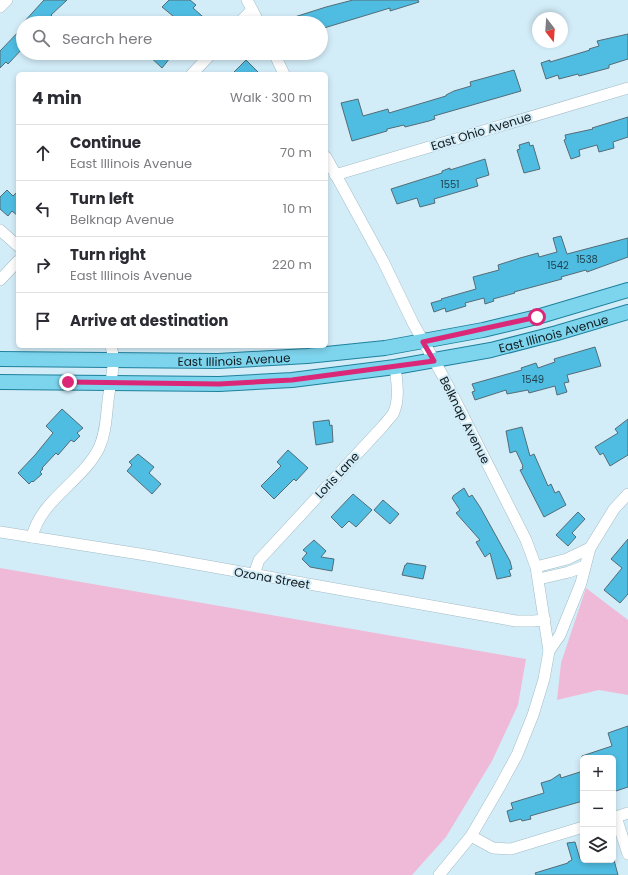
<!DOCTYPE html>
<html lang="en">
<head>
<meta charset="utf-8">
<style>
	:root { --surface:#fff; --page:#f2f2f3; --text:#2b2b33; --muted:#7c7c81; --line:#e1e1e2 }
	body { margin:0; font-family:Poppins,sans-serif; background:var(--page); color:var(--text) }
	.controls { position:absolute; right:12px; bottom:12px; display:grid; overflow:hidden; border-radius:6px; box-shadow:0 2px 6px #0003 }
	.controls button { width:36px; height:36px; display:grid; place-items:center; padding:0; border:0; border-bottom:1px solid var(--line); background:var(--surface); color:var(--text); font:20px sans-serif }
	.compass { position:absolute; left:532px; top:12px; width:36px; height:36px; border-radius:50%; background:var(--surface); box-shadow:0 2px 6px #0003; rotate:163deg }
	.stop { position:absolute; width:12px; height:12px; margin:-9px; border:3px solid #db2777; border-radius:50%; background:#fff }
	.stop.end { background:#db2777; border-color:#fff; box-shadow:0 1px 4px #0008 }
	.list { margin:0; padding:0; list-style:none }
	h2 { display:flex; justify-content:space-between; align-items:center; height:52px; margin:0; padding:0 16px; font-size:17px }
	h2 small { font-size:13px; font-weight:400; color:var(--muted) }
	.list li { display:grid; grid-template-columns:26px 1fr auto; gap:12px; align-items:center; box-sizing:border-box; height:56px; padding:0 16px; border-top:1px solid var(--line) }
	.list b { display:block; font-size:15px; white-space:nowrap }
	.list p { margin:0; font-size:13px; white-space:nowrap; color:var(--muted) }
	.list em { font-size:13px; font-style:normal; color:var(--muted) }
	.icon { flex:none; width:22px; height:22px; fill:none; stroke:currentColor; stroke-width:2; stroke-linecap:round; stroke-linejoin:round }
	.map { position:relative; flex:none; width:628px; height:875px; overflow:hidden }
	.search { position:absolute; background:var(--surface); box-shadow:0 2px 6px #0003; left:16px; top:16px; width:312px; height:44px; display:flex; align-items:center; gap:10px; box-sizing:border-box; padding:0 14px; border-radius:22px; color:var(--muted); font-size:15px }
	.panel { position:absolute; background:var(--surface); box-shadow:0 2px 6px #0003; left:16px; top:72px; width:312px; height:276px; border-radius:6px }
	.map>svg:first-child { display:block }
	.green { fill:#efbad8 }
	.building { fill:#4fbde2; stroke:#546c75 }
	.lines { fill:none; stroke-linecap:round; stroke-linejoin:round }
	.minor-casing { stroke:#a2bcc6; stroke-width:12 }
	.major-casing { stroke:#1f809c; stroke-width:16 }
	.minor { stroke:#fff; stroke-width:11 }
	.major { stroke:#7dd4ed; stroke-width:14 }
	.route { stroke:#db2777; stroke-width:5 }
	.labels { text-anchor:middle; dominant-baseline:central; stroke-width:4; stroke-linejoin:round; paint-order:stroke }
	.number-label { font-size:10px; fill:#20424e }
	.street-label { font-size:12px; fill:#10191d; stroke:#d3edf8 }
</style>
</head>
<body>
<div class="map">
<svg width="628" height="875" viewBox="0 0 628 875">
	<rect width="100%" height="100%" fill="#d3edf8"/>
	<!-- green -->
	<g class="green">
		<path d="M0 568 526 659 518 705 492 761 446 837 412 875H0Z"/>
		<path d="M586 588 628 620V695L599 690 557 700 561 663Z"/>
	</g>
	<!-- building -->
	<g class="building">
		<path d="M44 0H67L51 15 53 17 47 23H23Z"/>
		<path d="M169 0H190L196 5 193 8 210 23H166L173 16 162 7Z"/>
		<path d="M353 0H418L419 2 390 11V8L324 28V27L321 28V23H282V21L326 7Z"/>
		<path d="M23 27V48L8 64 6 62 0 68V51Z"/>
		<path d="M628 34V59L609 65V68L579 76 578 74 559 79 558 75 546 79 541 63 550 60V62L590 50 589 49 599 46 597 41Z"/>
		<path d="M146 53H174L162 68Z"/>
		<path d="M246 60 260 74H232Z"/>
		<path d="M514 70 521 91 434 116 435 119 429 121 405 127 404 125 387 129V131L352 141 341 103 358 99 363 116 388 109 389 113 446 96V95L454 91 471 86 470 82Z"/>
		<path d="M628 117V137L613 142 614 148 599 152 597 145 579 150 580 156 571 159 564 140 566 139 565 135 593 129 592 128Z"/>
		<path d="M529 142 530 146 533 145 540 169 524 173 517 150 520 149 519 145Z"/>
		<path d="M485 159 489 175 476 179 478 186 434 199 435 203 420 207 417 198 397 204 391 189 442 173V171L450 168V170Z"/>
		<path d="M7 190 13 196 18 191V216L12 211 8 216 0 209V197Z"/>
		<path d="M561 236 567 254 628 238V257L587 272 586 270 561 277 562 279 514 292 515 293 493 299 494 301 485 304 484 298 465 303 466 306 446 312 445 308 434 312 431 303 442 300 441 299 476 289 473 277 499 270 498 265 520 258 538 253 539 257 557 252 553 238Z"/>
		<path d="M595 347 601 366 567 375 569 382 564 383 567 392 557 395 555 386 529 393 528 390 507 394 506 390 475 400 472 392 475 391 472 384 522 370 521 368 536 363 538 368 555 362 554 359Z"/>
		<path d="M62 409 83 428 77 433 80 436 74 442 71 440 58 455 56 453 42 468 43 469 40 472 42 474 33 482 32 481 29 484 18 473 35 455 53 433 46 426Z"/>
		<path d="M628 419V455L610 466 603 453 600 455 595 447 618 433 615 429Z"/>
		<path d="M329 420 330 426 332 425 333 442 316 445 313 422Z"/>
		<path d="M522 427 530 456 534 454 548 486 551 484 555 493 559 491 566 505 544 517 520 470 523 469 522 467 523 466 516 451 510 453 506 431Z"/>
		<path d="M288 450 308 468 296 481 294 479 274 499 261 486 281 466 277 462Z"/>
		<path d="M138 454 154 467 149 473 161 484 152 494 127 471 132 465 129 462Z"/>
		<path d="M464 488 469 497 472 495 480 507 510 561 512 569 509 570 511 576 497 579 490 553 485 557 476 542 480 540 456 513 460 510 452 498 453 497V496Z"/>
		<path d="M353 494 372 510 356 527 349 521 342 528 331 517Z"/>
		<path d="M383 500 399 514 390 524 374 510Z"/>
		<path d="M578 512 585 519 572 533 576 537 568 546 556 535Z"/>
		<path d="M628 539V594L620 603 604 590 622 568 611 559Z"/>
		<path d="M314 540 326 551 321 557 334 559 332 571 310 567 302 559 307 553 303 550Z"/>
		<path d="M407 563 426 566 423 579 402 575 405 565H406Z"/>
		<path d="M628 726V787L613 792V758H582V756L612 746 608 733Z"/>
		<path d="M583 771V801L530 816 531 819 522 821 521 819 510 822 507 811 513 809 511 803 544 793 541 783 551 780 560 774 561 778Z"/>
		<path d="M575 842 580 859 583 858V860H614L618 875H536L535 873 568 863V862L572 860 567 843Z"/>
	</g>
	<g class="lines">
		<!-- minor casing -->
		<g class="minor-casing">
			<g id="minor">
				<path d="M247 0 259 23"/>
				<path d="M0 7 7 0"/>
				<path d="M239 23 252 10"/>
				<path d="M274 53 284 74"/>
				<path d="M192 74 212 53"/>
				<path d="M326 157 383 261 413 323 444 378 526 540 536 567 549 651"/>
				<path d="M335 175 628 88"/>
				<path d="M0 230 18 246"/>
				<path d="M0 280 18 261"/>
				<path d="M0 532 146 555 516 621H533L545 620"/>
				<path d="M32 537C41 499 82 482 99 448 107 431 106 412 109 394 111 379 116 361 111 346"/>
				<path d="M536 567 567 559 590 548"/>
				<path d="M254 574 259 560 383 426C386 422 390 418 393 414 400 400 397 382 395 367"/>
				<path d="M539 579 569 572 585 566"/>
				<path d="M616 817 628 854"/>
				<path d="M613 818 628 813"/>
				<path d="M471 836 493 848 511 849 583 827"/>
				<path d="M439 875 471 836 499 788 517 755 533 715 544 679 549 651 560 635 566 620 581 583 590 548 614 509 628 494"/>
			</g>
		</g>
		<!-- major casing -->
		<g class="major-casing">
			<g id="major">
				<path id="s1" d="M0 359 218 361 307 356 385 348 483 330 537 317 628 290"/>
				<path id="s2" d="M0 382 219 384 292 380 395 367 491 350 557 333 628 312"/>
			</g>
		</g>
		<!-- minor -->
		<use href="#minor" class="minor"/>
		<!-- major -->
		<use href="#major" class="major"/>
	</g>
	<g class="lines">
		<!-- route -->
		<path class="route" d="M68 382 219 384 272 381 292 380 434 361 423 342 537 317"/>
	</g>
	<g class="labels">
		<!-- number labels -->
		<g class="number-label">
			<text x="450" y="184">1551</text>
			<text x="587" y="259">1538</text>
			<text x="558" y="265">1542</text>
			<text x="533" y="379">1549</text>
		</g>
		<!-- street labels -->
		<g class="street-label">
			<text transform="translate(481 131) rotate(-17)">East Ohio Avenue</text>
			<text stroke="none"><textPath href="#s2" startOffset="558">East Illinois Avenue</textPath></text>
			<text stroke="none"><textPath href="#s1" startOffset="234">East Illinois Avenue</textPath></text>
			<text transform="translate(465 420) rotate(63)">Belknap Avenue</text>
			<text transform="translate(337 475) rotate(-47)">Loris Lane</text>
			<text transform="translate(272 578) rotate(10)">Ozona Street</text>
		</g>
	</g>
</svg>
<div class="controls">
<button>+</button>
<button>−</button>
<button><svg class="icon" aria-label="layers" viewBox="0 0 24 24"><path d="M12 4l9 5-9 5-9-5zM3 14l9 5 9-5"/></svg></button>
</div>
<svg class="compass" viewBox="-18 -18 36 36"><path d="M0-13l5 13h-10z" fill="#e53935"/><path d="M0 13l5-13h-10z" fill="#7c7c81"/></svg>
<div class="stop" style="left:537px;top:317px"></div>
<div class="stop end" style="left:68px;top:382px"></div>
<div class="search"><svg class="icon" aria-label="search" viewBox="0 0 24 24"><circle cx="10" cy="10" r="6"/><path d="M15 15l6 6"/></svg>Search here</div>
<section class="panel">
<h2>4 min<small>Walk · 300 m</small></h2>
<ul class="list">
<li><svg class="icon" aria-label="ahead" viewBox="0 0 24 24"><path d="M12 20V5M6 11l6-6 6 6"/></svg><div><b>Continue</b><p>East Illinois Avenue</p></div><em>70 m</em></li>
<li><svg class="icon" aria-label="left" viewBox="0 0 24 24"><path d="M17 20v-9H6M10 6l-5 5 5 5"/></svg><div><b>Turn left</b><p>Belknap Avenue</p></div><em>10 m</em></li>
<li><svg class="icon" aria-label="right" viewBox="0 0 24 24"><path d="M7 20v-9h11M14 6l5 5-5 5"/></svg><div><b>Turn right</b><p>East Illinois Avenue</p></div><em>220 m</em></li>
<li><svg class="icon" aria-label="arrive" viewBox="0 0 24 24"><path d="M6 21V4h12l-3 4 3 4H6"/></svg><div><b>Arrive at destination</b></div></li>
</ul>
</section>
</div>
</body>
</html>
